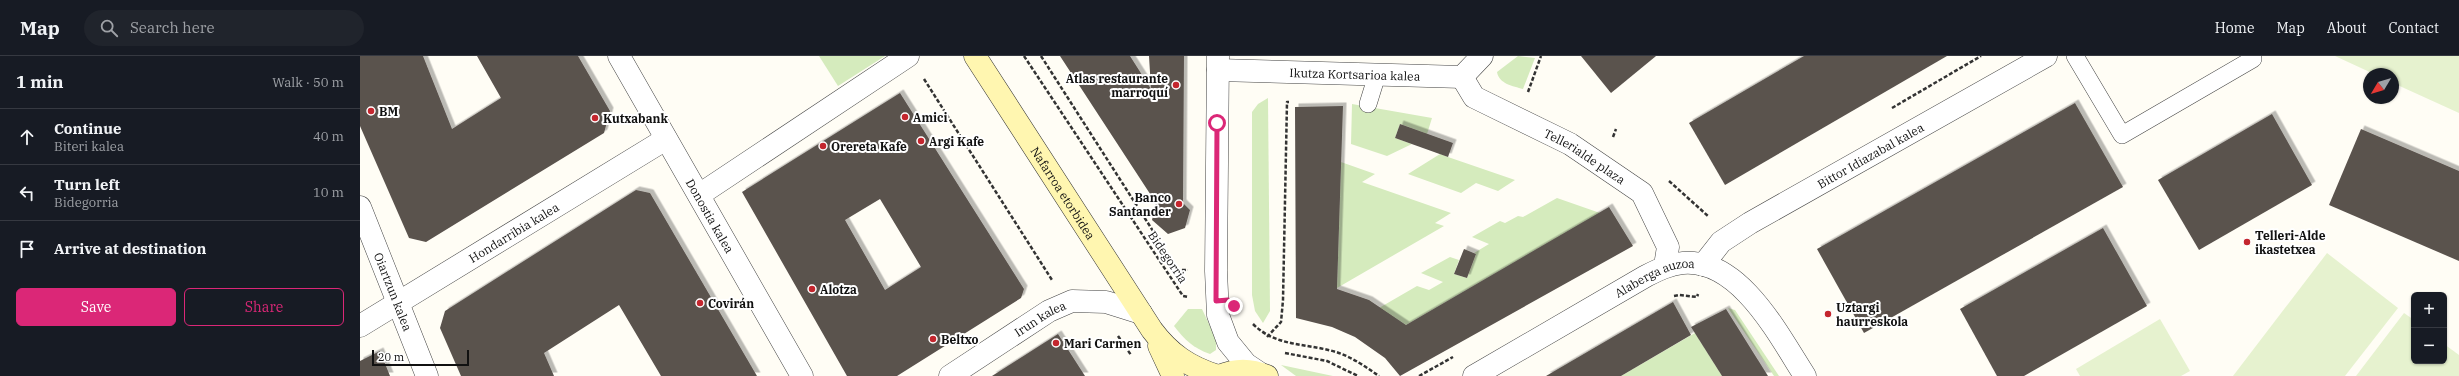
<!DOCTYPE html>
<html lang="en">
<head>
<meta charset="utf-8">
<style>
	:root { --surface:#171b24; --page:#20242c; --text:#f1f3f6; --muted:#9ea1a6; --line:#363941; --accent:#db2777 }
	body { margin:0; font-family:"IBM Plex Serif",serif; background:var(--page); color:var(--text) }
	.controls { position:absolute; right:12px; bottom:12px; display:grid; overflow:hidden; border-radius:6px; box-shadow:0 1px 3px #0004 }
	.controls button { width:36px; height:36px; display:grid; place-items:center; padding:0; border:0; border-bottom:1px solid var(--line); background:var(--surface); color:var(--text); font:20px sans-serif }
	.compass { position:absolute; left:2003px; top:12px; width:36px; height:36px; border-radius:50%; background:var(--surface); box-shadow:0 1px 3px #0004; rotate:232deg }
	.scale { position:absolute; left:12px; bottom:10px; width:97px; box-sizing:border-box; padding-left:4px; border:2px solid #111; border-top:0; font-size:11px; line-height:14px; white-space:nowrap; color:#111; -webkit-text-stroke:3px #fff; paint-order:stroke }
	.stop { position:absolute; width:12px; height:12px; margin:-9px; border:3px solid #db2777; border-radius:50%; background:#fff }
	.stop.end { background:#db2777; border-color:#fff; box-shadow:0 1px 4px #0008 }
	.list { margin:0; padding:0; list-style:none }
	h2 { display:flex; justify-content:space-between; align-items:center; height:52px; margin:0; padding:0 16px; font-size:17px }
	h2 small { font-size:13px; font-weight:400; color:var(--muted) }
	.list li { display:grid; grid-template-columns:26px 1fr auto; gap:12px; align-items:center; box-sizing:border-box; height:56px; padding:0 16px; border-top:1px solid var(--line) }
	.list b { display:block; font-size:15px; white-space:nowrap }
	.list p { margin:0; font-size:13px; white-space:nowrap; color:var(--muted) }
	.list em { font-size:13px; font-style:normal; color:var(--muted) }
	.actions { display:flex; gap:8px; padding:12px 16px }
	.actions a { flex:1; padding:9px 0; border:1px solid var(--accent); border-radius:6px; text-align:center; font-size:14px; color:var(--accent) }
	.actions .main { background:var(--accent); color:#fff }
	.icon { flex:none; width:22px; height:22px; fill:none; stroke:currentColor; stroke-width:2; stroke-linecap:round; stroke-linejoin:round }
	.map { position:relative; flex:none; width:2099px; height:320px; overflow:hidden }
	header { display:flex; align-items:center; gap:24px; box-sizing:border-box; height:56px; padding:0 20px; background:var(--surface); border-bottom:1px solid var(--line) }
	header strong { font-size:19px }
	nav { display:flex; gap:22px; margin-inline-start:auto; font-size:14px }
	.search { width:280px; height:36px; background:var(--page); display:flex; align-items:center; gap:10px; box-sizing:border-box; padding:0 14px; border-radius:22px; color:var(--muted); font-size:15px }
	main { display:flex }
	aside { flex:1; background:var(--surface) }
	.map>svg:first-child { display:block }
	.green { fill:#d5ebbd }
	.pitch { fill:#e6f2cf }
	.building { fill:#5a524d; fill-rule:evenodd; filter:url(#shadow) }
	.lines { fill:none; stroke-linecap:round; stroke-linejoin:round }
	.lane-casing { stroke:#444; stroke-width:18 }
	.street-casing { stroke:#444; stroke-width:23 }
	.secondary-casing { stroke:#333; stroke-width:23 }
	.path { stroke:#333; stroke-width:2.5; stroke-dasharray:4 2; stroke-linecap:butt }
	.lane { stroke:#fff; stroke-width:17 }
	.street { stroke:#fff; stroke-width:22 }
	.secondary { stroke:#fff6b0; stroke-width:22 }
	.route { stroke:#db2777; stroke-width:5 }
	.poi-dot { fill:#c4262e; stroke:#fff; stroke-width:1.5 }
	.labels { text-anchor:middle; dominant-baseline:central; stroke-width:4; stroke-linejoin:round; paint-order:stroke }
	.street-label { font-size:12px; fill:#111; stroke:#fff }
	.poi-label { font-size:12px; font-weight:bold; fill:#111; stroke:#fff; text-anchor:start }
</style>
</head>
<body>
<header>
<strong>Map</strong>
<div class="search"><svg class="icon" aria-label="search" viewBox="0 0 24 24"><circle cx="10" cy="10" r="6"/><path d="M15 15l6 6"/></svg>Search here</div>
<nav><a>Home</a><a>Map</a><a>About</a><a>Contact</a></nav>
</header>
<main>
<aside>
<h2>1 min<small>Walk · 50 m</small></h2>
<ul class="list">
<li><svg class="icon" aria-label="ahead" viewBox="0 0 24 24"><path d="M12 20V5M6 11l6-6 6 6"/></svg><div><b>Continue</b><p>Biteri kalea</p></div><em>40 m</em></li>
<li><svg class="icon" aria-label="left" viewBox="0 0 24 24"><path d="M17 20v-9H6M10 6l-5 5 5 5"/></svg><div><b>Turn left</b><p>Bidegorria</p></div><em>10 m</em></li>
<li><svg class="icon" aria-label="arrive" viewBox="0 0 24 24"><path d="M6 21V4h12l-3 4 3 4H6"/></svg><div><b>Arrive at destination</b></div></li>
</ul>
<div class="actions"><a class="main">Save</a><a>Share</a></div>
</aside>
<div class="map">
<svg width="2099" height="320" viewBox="0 0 2099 320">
	<defs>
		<filter id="shadow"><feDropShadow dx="3.5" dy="-3.5" stdDeviation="0" flood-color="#0004"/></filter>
	</defs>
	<rect width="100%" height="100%" fill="#fffdf5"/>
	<!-- green -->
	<g class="green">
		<path d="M459 0H525L478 30Z"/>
		<path d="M1158 0 1175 2 1163 33C1153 30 1139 28 1137 16Z"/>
		<path d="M908 42 910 255 903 267 895 255 892 239V56L898 48Z"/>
		<path d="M992 48 1072 62 1067 78 1040 68 1035 82 1052 88 1027 100 991 88Z"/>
		<path d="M1080 98 1088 101 1155 124 1138 135 1116 127 1101 137 1048 118Z"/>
		<path d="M981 106 1015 118 1002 126 1091 157 1075 167 1084 170 977 232Z"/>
		<path d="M1197 142 1240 157 1046 269 1019 252 1057 230 1069 234 1083 226 1061 217 1090 201 1099 204 1094 218 1107 222 1116 198 1114 197 1129 188 1112 181 1140 165 1145 167 1158 160 1163 161Z"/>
		<path d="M1368 252 1375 254 1419 320H1414Z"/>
		<path d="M828 253H842L856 283V294L850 298C833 292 825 284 814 270Z"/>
		<path d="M1335 277 1362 320H1261Z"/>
		<path d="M921 309 973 320H936Z"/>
	</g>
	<!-- pitch -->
	<g class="pitch">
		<path d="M1975 0H2099V57L2033 27V18H2014Z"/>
		<path d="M1967 197 2038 252 1985 320H1873Z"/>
		<path d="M2044 257 2054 264V305H2084V288L2099 299V320H1996Z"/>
		<path d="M1800 263 1830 315 1821 320H1720L1716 313Z"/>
	</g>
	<!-- building -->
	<g class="building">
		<path d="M0 0H63L92 73 141 42 117 0H218L250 55 244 77 66 186 49 182 0 70Z"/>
		<path d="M700 0H770L791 33 789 0H824L823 147 830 154 825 172 808 178 792 164 796 147Z"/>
		<path d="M1221 0H1296L1251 37Z"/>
		<path d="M1444 0H1587L1365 129 1329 67Z"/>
		<path d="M540 37 664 233 661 242 537 320H487L382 136ZM520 143 561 211 525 234 485 164Z"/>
		<path d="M1715 47 1763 131 1504 277 1457 193Z"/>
		<path d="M983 50 977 233 1009 244 1046 269 1249 151 1273 190 1040 320 1025 302 995 281 972 271 936 262 935 51Z"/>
		<path d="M1912 58 1952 129 1839 194 1798 124Z"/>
		<path d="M1040 68 1093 87 1088 101 1035 82Z"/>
		<path d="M2001 73 2099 115V205L1969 149Z"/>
		<path d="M276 134 290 137 397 320H301L259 249 184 297 194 320H101L80 272 85 255Z"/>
		<path d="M1743 172 1787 250 1664 320H1637L1600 253Z"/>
		<path d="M1104 193 1116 198 1107 222 1094 218Z"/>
		<path d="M1313 246 1331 279 1261 320H1186Z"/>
		<path d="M1366 253 1408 320H1362L1331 271Z"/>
		<path d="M698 278 725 320H632Z"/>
		<path d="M20 295 30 320H0V305Z"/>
	</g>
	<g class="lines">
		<!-- lane casing -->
		<g class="lane-casing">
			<g id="lane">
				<path d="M1715 0 1762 79 1893 3 1891 0"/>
				<path d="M1008 48 1017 19"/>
			</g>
		</g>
		<!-- street casing -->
		<g class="street-casing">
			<g id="street">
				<path id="s1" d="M259 0 442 320"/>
				<path d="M858 0 856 215 858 259 868 286 886 308 898 316"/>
				<path id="s2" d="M858 14 1102 21 1122 0"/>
				<path id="s3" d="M1102 21 1114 41 1210 88 1282 137 1308 191 1305 210"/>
				<path d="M339 139 548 0"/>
				<path id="s4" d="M0 151 67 320"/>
				<path id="s5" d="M1343 209 1361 186 1390 167 1686 0"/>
				<path id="s6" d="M0 270 306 83"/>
				<path id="s7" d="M590 320 689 255 712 245 746 246 781 257"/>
				<path id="s8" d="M1114 320 1286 220C1298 214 1310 208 1323 207 1380 202 1419 280 1445 320"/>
			</g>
		</g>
		<!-- secondary casing -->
		<g class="secondary-casing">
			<g id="secondary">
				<path id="s9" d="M615 0 792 274C810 298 829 311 858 320"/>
				<path d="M799 290 813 320"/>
				<path d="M859 320C876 313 890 313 907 320"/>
			</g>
		</g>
		<!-- path -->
		<g class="path">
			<path d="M664 0 823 240 828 241"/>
			<path d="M681 0 818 214H828"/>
			<path d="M564 23 692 224"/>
			<path d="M1168 36 1181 0"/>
			<path d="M1532 52 1621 0"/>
			<path d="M1253 81 1256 73"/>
			<path d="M1309 125 1348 160"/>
			<path d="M1314 240 1319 239 1337 241 1338 238"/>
			<path d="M893 268C916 291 946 287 976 296 992 301 1006 311 1019 320"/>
			<path d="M758 280 771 299"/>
			<path d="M907 281 921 266 923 244 927 46H929"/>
			<path d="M925 297 967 305 998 320"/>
			<path d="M1059 320 1093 301"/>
		</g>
		<!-- lane -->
		<use href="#lane" class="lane"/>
		<!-- street -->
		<use href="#street" class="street"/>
		<!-- secondary -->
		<use href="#secondary" class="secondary"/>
	</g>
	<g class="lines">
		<!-- route -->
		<path class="route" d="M857 67 856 245 868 244 874 250"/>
	</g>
	<!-- markers -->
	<g class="poi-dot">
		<circle cx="816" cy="29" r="4"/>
		<circle cx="11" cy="55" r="4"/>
		<circle cx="545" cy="61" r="4"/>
		<circle cx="235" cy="62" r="4"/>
		<circle cx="561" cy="85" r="4"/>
		<circle cx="463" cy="90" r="4"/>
		<circle cx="819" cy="148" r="4"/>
		<circle cx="1887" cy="186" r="4"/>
		<circle cx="452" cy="233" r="4"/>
		<circle cx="340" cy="247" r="4"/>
		<circle cx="1468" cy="258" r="4"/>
		<circle cx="573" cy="283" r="4"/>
		<circle cx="696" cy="287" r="4"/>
	</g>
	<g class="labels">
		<!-- street labels -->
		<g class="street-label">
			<text stroke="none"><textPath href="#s2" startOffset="137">Ikutza Kortsarioa kalea</textPath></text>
			<text stroke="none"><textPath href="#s5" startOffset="202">Bittor Idiazabal kalea</textPath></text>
			<text stroke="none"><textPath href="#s3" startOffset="149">Tellerialde plaza</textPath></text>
			<text stroke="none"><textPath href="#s9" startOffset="163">Nafarroa etorbidea</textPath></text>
			<text stroke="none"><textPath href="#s1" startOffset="184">Donostia kalea</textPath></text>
			<text stroke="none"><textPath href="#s6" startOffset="180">Hondarribia kalea</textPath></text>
			<text transform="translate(808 201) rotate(56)">Bidegorria</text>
			<text stroke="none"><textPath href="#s8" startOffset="207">Alaberga auzoa</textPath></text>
			<text stroke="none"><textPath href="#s4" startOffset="91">Oiartzun kalea</textPath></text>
			<text stroke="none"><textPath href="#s7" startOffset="107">Irun kalea</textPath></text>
		</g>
		<!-- poi labels -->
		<g class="poi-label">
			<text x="808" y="22" text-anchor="end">Atlas restaurante<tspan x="808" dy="14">marroquí</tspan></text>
			<text x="19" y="55">BM</text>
			<text x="553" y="61">Amici</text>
			<text x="243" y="62">Kutxabank</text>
			<text x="569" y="85">Argi Kafe</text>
			<text x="471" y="90">Orereta Kafe</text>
			<text x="811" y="141" text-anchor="end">Banco<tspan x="811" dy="14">Santander</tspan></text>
			<text x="1895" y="179">Telleri-Alde<tspan x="1895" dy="14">ikastetxea</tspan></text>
			<text x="460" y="233">Alotza</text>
			<text x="348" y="247">Covirán</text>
			<text x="1476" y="251">Uztargi<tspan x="1476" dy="14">haurreskola</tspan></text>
			<text x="581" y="283">Beltxo</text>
			<text x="704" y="287">Mari Carmen</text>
		</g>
	</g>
</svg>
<div class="controls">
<button>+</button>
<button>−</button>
</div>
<svg class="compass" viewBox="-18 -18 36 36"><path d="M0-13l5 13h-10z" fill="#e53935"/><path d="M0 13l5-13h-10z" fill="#9ea1a6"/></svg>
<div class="scale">20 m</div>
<div class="stop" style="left:857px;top:67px"></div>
<div class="stop end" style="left:874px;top:250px"></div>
</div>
</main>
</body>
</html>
